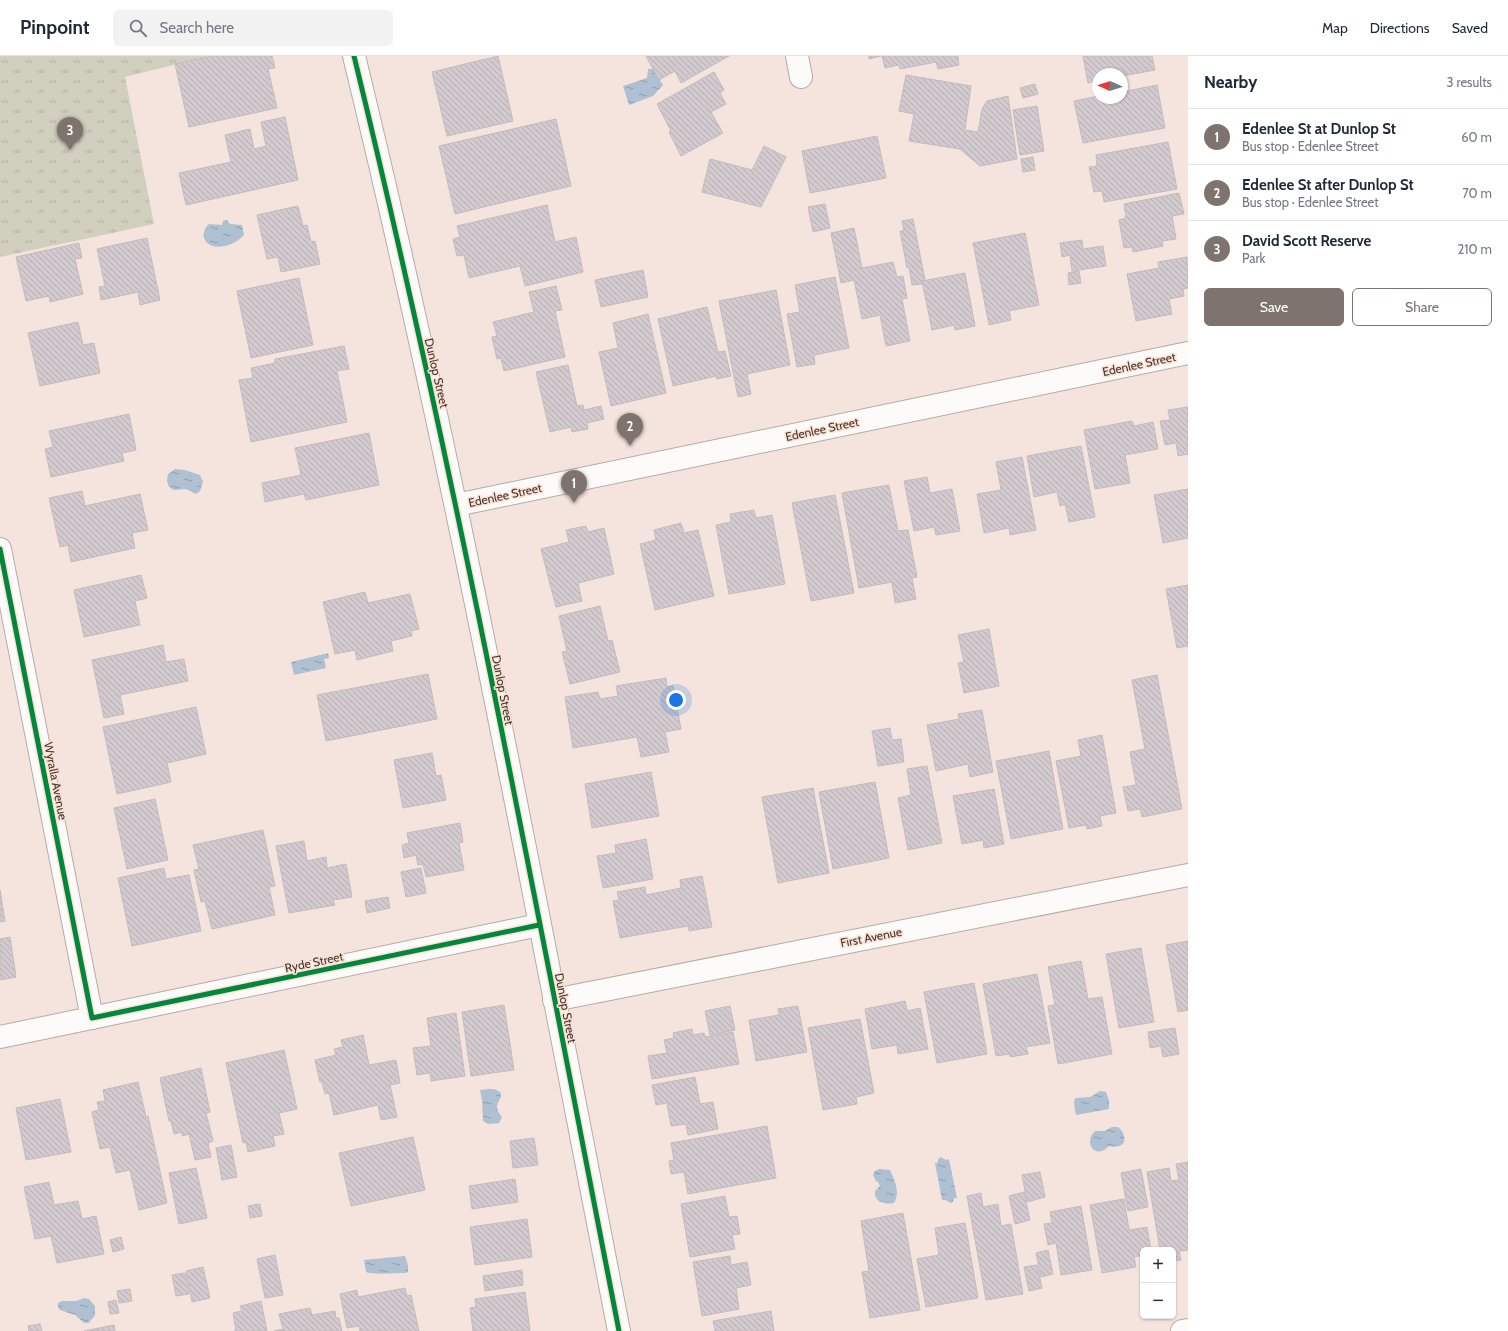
<!DOCTYPE html>
<html lang="en">
<head>
<meta charset="utf-8">
<style>
	:root { --surface:#fff; --page:#f2f2f3; --text:#1f2937; --muted:#747a83; --line:#e0e1e3; --accent:#7f736d }
	body { margin:0; font-family:Cabin,sans-serif; background:var(--page); color:var(--text) }
	.controls { position:absolute; right:12px; bottom:12px; display:grid; overflow:hidden; border-radius:6px; box-shadow:0 1px 3px #0004 }
	.controls button { width:36px; height:36px; display:grid; place-items:center; padding:0; border:0; border-bottom:1px solid var(--line); background:var(--surface); color:var(--text); font:20px sans-serif }
	.compass { position:absolute; left:1092px; top:12px; width:36px; height:36px; border-radius:50%; background:var(--surface); box-shadow:0 1px 3px #0004; rotate:273deg }
	.you { position:absolute; left:676px; top:644px; width:14px; height:14px; margin:-10px; border:3px solid #fff; border-radius:50%; background:#1a73e8; box-shadow:0 0 0 6px #1a73e833 }
	.badge { display:grid; place-items:center; width:26px; height:26px; border-radius:50%; background:var(--accent); color:#fff; font-size:13px; font-weight:700 }
	.pin { position:absolute; translate:-50% -33px; filter:drop-shadow(0 1px 2px #0008) }
	.pin::after { content:''; position:absolute; top:21px; width:14px; height:12px; background:inherit; clip-path:polygon(0 0,100% 0,50% 100%) }
	.list { margin:0; padding:0; list-style:none }
	h2 { display:flex; justify-content:space-between; align-items:center; height:52px; margin:0; padding:0 16px; font-size:17px }
	h2 small { font-size:13px; font-weight:400; color:var(--muted) }
	.list li { display:grid; grid-template-columns:26px 1fr auto; gap:12px; align-items:center; box-sizing:border-box; height:56px; padding:0 16px; border-top:1px solid var(--line) }
	.list b { display:block; font-size:15px; white-space:nowrap }
	.list p { margin:0; font-size:13px; white-space:nowrap; color:var(--muted) }
	.list em { font-size:13px; font-style:normal; color:var(--muted) }
	.actions { display:flex; gap:8px; padding:12px 16px }
	.actions a { flex:1; padding:9px 0; border:1px solid var(--accent); border-radius:6px; text-align:center; font-size:14px; color:var(--accent) }
	.actions .main { background:var(--accent); color:#fff }
	.icon { flex:none; width:22px; height:22px; fill:none; stroke:currentColor; stroke-width:2; stroke-linecap:round; stroke-linejoin:round }
	.map { position:relative; flex:none; width:1188px; height:1275px; overflow:hidden }
	header { display:flex; align-items:center; gap:24px; box-sizing:border-box; height:56px; padding:0 20px; background:var(--surface); border-bottom:1px solid var(--line) }
	header strong { font-size:19px }
	nav { display:flex; gap:22px; margin-inline-start:auto; font-size:14px }
	.search { width:280px; height:36px; background:var(--page); display:flex; align-items:center; gap:10px; box-sizing:border-box; padding:0 14px; border-radius:6px; color:var(--muted); font-size:15px }
	main { display:flex }
	aside { flex:1; background:var(--surface) }
	.map>svg:first-child { display:block }
	.grass { fill:url(#grass-tufts) }
	.water { fill:url(#water-ripples) }
	.building { fill:url(#building-back-hatch); stroke:#c3bbbd }
	.lines { fill:none; stroke-linecap:round; stroke-linejoin:round }
	.minor-casing { stroke:#b6aba5; stroke-width:24 }
	.minor { stroke:#fdfbfa; stroke-width:22 }
	.cycleway-casing { stroke:#fde1d4; stroke-width:8 }
	.cycleway { stroke:#00873e; stroke-width:5 }
	.labels { text-anchor:middle; dominant-baseline:central; stroke-width:3; stroke-linejoin:round; paint-order:stroke }
	.street-label { font-size:12px; fill:#403631; stroke:#fde1d4 }
</style>
</head>
<body>
<header>
<strong>Pinpoint</strong>
<div class="search"><svg class="icon" aria-label="search" viewBox="0 0 24 24"><circle cx="10" cy="10" r="6"/><path d="M15 15l6 6"/></svg>Search here</div>
<nav><a>Map</a><a>Directions</a><a>Saved</a></nav>
</header>
<main>
<div class="map">
<svg width="1188" height="1275" viewBox="0 0 1188 1275">
	<defs>
		<pattern id="grass-tufts" width="24" height="20" patternUnits="userSpaceOnUse"><rect width="24" height="20" fill="#d1cfbd"/><path d="M3 7l-1-3M5 7V3M7 7l1-3M15 17l-1-3M17 17v-4M19 17l1-3" fill="none" stroke="#b4b2a3"/></pattern>
		<pattern id="water-ripples" width="26" height="14" patternUnits="userSpaceOnUse"><rect width="26" height="14" fill="#aec0d2"/><path d="M2 4q2-2 4 0t4 0M15 11q2-2 4 0t4 0" fill="none" stroke="#8f9dab"/></pattern>
		<pattern id="building-back-hatch" width="6" height="6" patternUnits="userSpaceOnUse"><rect width="6" height="6" fill="#d3cacf"/><path d="M-1 5l2 2M0 0l6 6M5-1l2 2" fill="none" stroke="#b6aeb2"/></pattern>
	</defs>
	<rect width="100%" height="100%" fill="#f4e4dd"/>
	<!-- grass -->
	<path class="grass" d="M0 0H209L125 21 154 168 0 201Z"/>
	<!-- water -->
	<g class="water">
		<path d="M648 13H653L663 29 653 40 629 49 623 30 647 22Z"/>
		<path d="M227 164 230 168 242 169 244 179C237 187 224 193 213 190 202 187 201 175 209 168L222 169 223 165Z"/>
		<path d="M175 413 185 414 200 419 203 426 200 435 196 438 186 433 174 434 169 431 167 425 168 418Z"/>
		<path d="M328 597 329 602 324 603 326 612 294 619 291 606Z"/>
		<path d="M494 1033C508 1038 497 1043 497 1052 498 1056 500 1058 502 1061L499 1067 488 1068 483 1065 482 1044 480 1034Z"/>
		<path d="M1100 1035 1106 1036 1109 1045V1053L1076 1059 1074 1047 1075 1042 1090 1041Z"/>
		<path d="M1112 1071H1118C1129 1080 1126 1094 1110 1090 1107 1091 1105 1094 1102 1095 1090 1098 1086 1083 1095 1075H1104Z"/>
		<path d="M941 1101 946 1104 949 1103 957 1142H954L953 1146 951 1147 945 1144H942L935 1107H937L939 1102Z"/>
		<path d="M879 1113 890 1114C894 1123 901 1137 894 1147 886 1149 873 1146 875 1135L880 1130 878 1126 876 1125 873 1119 875 1115Z"/>
		<path d="M405 1200 408 1209V1216L405 1217C397 1217 372 1219 366 1216L364 1204Z"/>
		<path d="M84 1242 89 1243 95 1250V1259L89 1267H84L75 1259 60 1254 58 1251V1247L62 1245H76Z"/>
	</g>
	<!-- building -->
	<g class="building">
		<path d="M212 0H272L275 12 268 13 277 52 189 71 175 8Z"/>
		<path d="M498 0 513 65 447 80 432 16Z"/>
		<path d="M646 0H729L681 27 675 15 659 24Z"/>
		<path d="M869 0H881L869 3Z"/>
		<path d="M882 0H958L959 9 938 13 936 6 900 13 899 9 885 12Z"/>
		<path d="M1083 0H1152L1155 14 1122 20V18H1098V25L1088 27Z"/>
		<path d="M714 16 724 34 720 37 726 48 711 56 723 77 681 100 669 76 671 75 657 48Z"/>
		<path d="M906 19 971 30 965 74 978 76 982 53 987 45 1008 40 1017 103 980 110 960 93 909 85 914 58 899 55Z"/>
		<path d="M1035 28 1038 38 1023 42 1020 32Z"/>
		<path d="M1157 29 1165 72 1083 87 1074 45 1098 40V42H1122V36Z"/>
		<path d="M1037 50 1044 95 1020 99 1013 54Z"/>
		<path d="M285 61 298 124 186 149 179 117 231 106 225 79 250 73 254 93 266 90 261 66Z"/>
		<path d="M556 63 571 130 455 158 439 90Z"/>
		<path d="M877 80 886 122 810 137 802 95Z"/>
		<path d="M1168 86 1177 133 1104 146 1102 135 1094 136 1089 111 1097 110 1096 99Z"/>
		<path d="M764 90 786 101 761 151 702 136 710 103 752 114Z"/>
		<path d="M1033 101 1035 114 1023 116 1021 103Z"/>
		<path d="M1179 137 1184 158 1172 160 1176 183 1162 185 1163 190 1133 196 1132 191 1124 192 1119 164 1126 162 1124 148Z"/>
		<path d="M825 148 830 172 813 176 808 151Z"/>
		<path d="M547 149 555 186 576 181 583 216 525 230 520 210 469 222 464 199 457 200 453 183 460 181 457 170Z"/>
		<path d="M298 150 303 170 307 169 311 186 315 185 320 208 281 216 278 201 267 203 257 159Z"/>
		<path d="M913 163 925 224 922 225V228L912 229 909 211 907 212 900 175H904L902 165Z"/>
		<path d="M854 172 862 212 893 206 897 221 903 220 907 242 902 243 910 285 886 290 880 259 862 263 854 224 841 227 831 177Z"/>
		<path d="M1025 177 1039 249 1009 255 1011 264 989 269 973 187Z"/>
		<path d="M147 182 160 244 140 249 138 236 101 244 99 231 105 230 97 193Z"/>
		<path d="M1082 184 1083 193 1103 190 1106 210 1072 215 1070 199 1062 201 1060 187Z"/>
		<path d="M79 187 82 202 75 203 83 238 50 246 49 240 26 245 16 201Z"/>
		<path d="M1187 201 1188 232 1183 233 1184 240 1169 243 1172 258 1136 265 1127 218 1159 212 1158 206Z"/>
		<path d="M643 214 648 241 601 251 595 224Z"/>
		<path d="M1079 215 1081 227 1069 229 1068 217Z"/>
		<path d="M965 217 975 270 955 274 954 269 932 274 922 225Z"/>
		<path d="M835 221 849 292 814 299 815 308 797 311 787 258 800 256 795 229Z"/>
		<path d="M299 222 313 289 251 302 237 235Z"/>
		<path d="M556 230 562 254 555 255 565 301 504 315 501 302 497 303 492 281 497 280 493 266 534 256 529 236Z"/>
		<path d="M776 234 790 309 747 318 751 338 738 341 719 245Z"/>
		<path d="M707 251 718 296 725 295 731 320 717 323 716 320 673 330 658 263Z"/>
		<path d="M648 258 666 337 611 350 599 296 618 292 613 267Z"/>
		<path d="M78 266 83 289 94 287 100 317 40 330 28 277Z"/>
		<path d="M344 290 349 313 337 315 347 366 251 386 239 324 253 322 251 312 275 307V303Z"/>
		<path d="M568 309 577 350 583 349 584 354 601 350 604 363 587 367 588 373 572 376 571 371 550 376 536 316Z"/>
		<path d="M1188 351V398L1178 400 1176 387 1165 389 1160 365 1170 364 1168 354Z"/>
		<path d="M129 358 136 394 122 397 124 405 51 421 45 393 53 391 49 375Z"/>
		<path d="M1132 365 1134 370 1153 366 1158 393 1125 399 1130 427 1095 433 1084 374Z"/>
		<path d="M369 377 379 429 306 444 304 438 265 446 262 427 301 419 295 392Z"/>
		<path d="M1081 390 1095 461 1069 466 1065 448 1060 450 1057 436 1034 441 1027 400Z"/>
		<path d="M1022 401 1036 474 1010 479 1009 472 984 477 977 438 1001 434 996 406Z"/>
		<path d="M927 421 930 437 952 433 960 475 936 479 934 471 914 475 904 425Z"/>
		<path d="M889 429 898 475 908 474 917 521 912 522 916 543 895 547 892 526 859 532 842 437Z"/>
		<path d="M1188 433V482L1163 487 1154 439Z"/>
		<path d="M82 435 85 450 140 438 148 474 132 477 135 492 71 506 68 489 60 491 49 442Z"/>
		<path d="M835 439 854 537 811 545 792 447Z"/>
		<path d="M754 454 756 462 772 459 785 528 729 538 716 469 731 466 730 458Z"/>
		<path d="M681 467 684 477 698 474 714 540 655 554 640 488 656 484 654 474Z"/>
		<path d="M586 470 588 476 604 472 614 518 578 527 582 545 556 551 541 493 569 486 566 474Z"/>
		<path d="M141 519 147 542 135 545 140 569 84 581 74 534Z"/>
		<path d="M1188 529V590L1177 592 1166 533Z"/>
		<path d="M365 536 368 547 410 538 419 573 411 575 412 580 391 585 393 595 357 604 355 594 335 598 323 546Z"/>
		<path d="M600 550 608 585 612 584 620 616 570 628 562 596 567 595 559 560Z"/>
		<path d="M989 573 999 630 964 637 958 607 964 606 958 579Z"/>
		<path d="M163 589 166 606 184 603 188 625 120 639 124 658 104 662 92 604Z"/>
		<path d="M428 618 437 663 326 685 317 639Z"/>
		<path d="M1157 619 1182 753 1142 761 1140 753 1128 755 1123 731 1136 729 1130 696 1145 693 1132 624Z"/>
		<path d="M666 622 667 631 673 630 681 673 665 676 669 696 641 701 637 681 573 692 565 641 598 636 600 643 618 640 616 630Z"/>
		<path d="M196 651 206 698 167 707 171 726 117 738 103 671Z"/>
		<path d="M982 654 993 716 970 721 968 708 936 715 927 669 959 663 958 658Z"/>
		<path d="M890 672 892 684 901 683 904 706 878 710 872 675Z"/>
		<path d="M1102 679 1116 757 1100 760 1102 770 1087 773 1086 769 1069 772 1056 705 1081 700 1078 684Z"/>
		<path d="M1049 695 1063 773 1011 783 996 705Z"/>
		<path d="M432 697 436 720 441 719 446 744 403 752 394 704Z"/>
		<path d="M927 710 942 787 908 794 898 742 911 739 907 713Z"/>
		<path d="M651 716 659 760 592 772 585 728Z"/>
		<path d="M875 726 889 802 833 813 819 736Z"/>
		<path d="M813 732 829 817 778 827 762 741Z"/>
		<path d="M994 733 1004 788 984 792 983 784 962 788 953 740Z"/>
		<path d="M155 743 168 804 127 813 114 752Z"/>
		<path d="M460 767 463 786 459 787 464 814 426 821 423 808 418 809 416 799 404 802 402 789 409 787 407 777Z"/>
		<path d="M263 774 275 830 269 831 275 859 212 873 205 845 201 846 194 814 199 813 193 789Z"/>
		<path d="M646 783 653 823 603 832 597 800 616 797 615 789Z"/>
		<path d="M304 785 307 805 326 801 327 812 346 808 352 841 333 844 335 849 289 857 276 790Z"/>
		<path d="M164 812 166 823 189 819 201 875 132 890 118 822Z"/>
		<path d="M421 812 426 837 406 841 401 816Z"/>
		<path d="M702 820 712 871 689 875 688 870 620 882 613 845 619 844 617 836 645 831 646 839 681 832 680 824Z"/>
		<path d="M0 834 5 865 0 866Z"/>
		<path d="M388 841 390 852 367 857 365 845Z"/>
		<path d="M10 881 16 921 0 924V883Z"/>
		<path d="M1188 885V954L1178 956 1166 889Z"/>
		<path d="M1141 892 1154 966 1119 972 1106 898Z"/>
		<path d="M1081 905 1088 943 1102 941 1112 998 1058 1008 1048 950 1055 949 1048 911Z"/>
		<path d="M1037 918 1050 987 1026 991 1028 998 1010 1001V998L996 1000 983 928Z"/>
		<path d="M974 927 987 998 937 1007 924 936Z"/>
		<path d="M905 945 907 955 920 952 928 993 898 998 897 989 872 993 865 953Z"/>
		<path d="M504 949 514 1014 471 1020 462 956Z"/>
		<path d="M730 950 735 974 710 979 705 955Z"/>
		<path d="M798 950 807 996 756 1005 749 964 779 959 778 953Z"/>
		<path d="M456 957 465 1020 431 1025 430 1017 417 1019 413 992 431 990 427 962Z"/>
		<path d="M860 963 874 1037 856 1041 857 1048 823 1054 808 972Z"/>
		<path d="M1175 972 1179 998 1163 1001 1161 990 1150 992 1148 976Z"/>
		<path d="M692 973 693 979 704 977 705 981 733 976 739 1008 652 1023 648 1000 667 997 664 984 674 982 673 977Z"/>
		<path d="M363 979 369 1009 396 1004 400 1027 390 1029 397 1061 381 1064 378 1049 334 1059 329 1037 325 1038 322 1026H320L315 1004 336 999 334 993 343 991 341 984Z"/>
		<path d="M284 994 297 1053 279 1057 284 1078 273 1080 275 1090 248 1096 246 1086 243 1087 226 1007Z"/>
		<path d="M201 1012 210 1056 206 1057 213 1085 208 1087 211 1101 195 1104 189 1078 182 1080V1076L174 1078 171 1065H169L160 1022Z"/>
		<path d="M695 1021 700 1048 713 1046 718 1073 688 1079 686 1068 671 1070 667 1047 656 1049 652 1029Z"/>
		<path d="M138 1026 146 1061 148 1060 167 1147 139 1154 130 1114 116 1117 110 1091 100 1093 92 1056 99 1054 97 1046 105 1045 103 1034Z"/>
		<path d="M60 1043 71 1096 26 1104 16 1052Z"/>
		<path d="M767 1070 776 1122 688 1138 684 1116 671 1118 669 1105 674 1104 671 1087Z"/>
		<path d="M413 1081 425 1134 351 1150 339 1097Z"/>
		<path d="M534 1082 538 1109 513 1112 510 1085Z"/>
		<path d="M231 1089 237 1121 222 1124 216 1092Z"/>
		<path d="M1188 1106V1194L1179 1195 1181 1204 1173 1205V1194H1160L1147 1116 1169 1112 1171 1125 1179 1124 1176 1108Z"/>
		<path d="M196 1112 207 1162 179 1168 169 1117Z"/>
		<path d="M1141 1113 1148 1151 1128 1155 1121 1117Z"/>
		<path d="M1040 1116 1045 1141 1027 1146 1022 1119Z"/>
		<path d="M515 1123 518 1146 472 1153 469 1130Z"/>
		<path d="M49 1126 54 1149 78 1145 82 1163 96 1160 104 1198 57 1207 51 1180 35 1183 24 1131Z"/>
		<path d="M1024 1136 1030 1164 1015 1168 1009 1140Z"/>
		<path d="M981 1137 983 1151 998 1148 1001 1170 1011 1168 1023 1238 986 1244 967 1140Z"/>
		<path d="M725 1140 729 1161 737 1160 740 1178 732 1179 735 1193 690 1201 681 1148Z"/>
		<path d="M1124 1143 1129 1174 1147 1171 1151 1194H1143V1199L1134 1201 1136 1211 1102 1217 1090 1149Z"/>
		<path d="M260 1148 262 1160 250 1162 248 1150Z"/>
		<path d="M1081 1150 1092 1214 1061 1219 1056 1187 1048 1189 1044 1168 1052 1167 1050 1156Z"/>
		<path d="M903 1157 920 1254 870 1262 862 1216 869 1215 861 1165Z"/>
		<path d="M527 1163 532 1201 475 1209 470 1171Z"/>
		<path d="M965 1167 978 1242 926 1251 917 1203 939 1199 935 1172Z"/>
		<path d="M121 1181 124 1193 113 1196 110 1184Z"/>
		<path d="M1048 1194 1053 1218 1041 1221 1036 1197Z"/>
		<path d="M275 1199 283 1239 265 1242 257 1203Z"/>
		<path d="M730 1200 731 1209 747 1206 751 1229 736 1232 739 1253 702 1260 693 1206Z"/>
		<path d="M1037 1209 1042 1232 1029 1235 1024 1211Z"/>
		<path d="M203 1211 210 1242 192 1246 186 1215Z"/>
		<path d="M522 1214 523 1229 485 1235 483 1220Z"/>
		<path d="M185 1217 189 1238 176 1240 172 1219Z"/>
		<path d="M405 1232 407 1240 411 1239 419 1275H360L359 1270 347 1272 340 1238 357 1234 358 1241Z"/>
		<path d="M130 1233 132 1245 119 1247 117 1235Z"/>
		<path d="M525 1236 530 1275H473L470 1252 476 1251 475 1243Z"/>
		<path d="M116 1244 119 1257 110 1258 108 1246Z"/>
		<path d="M261 1245 267 1275H234H236L233 1257 242 1255 240 1250Z"/>
		<path d="M310 1252 312 1259 335 1255 336 1262H339L342 1275H274L283 1273 279 1258Z"/>
		<path d="M771 1255 774 1275H715L713 1265Z"/>
		<path d="M40 1268 42 1275H29L28 1270Z"/>
		<path d="M114 1269 115 1275H84Z"/>
	</g>
	<g class="lines">
		<!-- minor casing -->
		<g class="minor-casing">
			<g id="minor">
				<path d="M354 0C457 422 536 849 619 1275"/>
				<path d="M797 0 801 21"/>
				<path d="M456 449 1188 297"/>
				<path d="M0 493 92 962"/>
				<path d="M554 944 1188 819"/>
				<path d="M0 981 539 869"/>
				<path d="M1182 1275 1188 1274"/>
			</g>
		</g>
		<!-- minor -->
		<use href="#minor" class="minor"/>
		<!-- cycleway casing -->
		<g class="cycleway-casing">
			<g id="cycleway">
				<path d="M354 0C457 422 536 849 619 1275"/>
				<path d="M0 493 92 962 539 869"/>
			</g>
		</g>
		<!-- cycleway -->
		<use href="#cycleway" class="cycleway"/>
	</g>
	<g class="labels">
		<!-- street labels -->
		<g class="street-label">
			<text transform="translate(1139 308) rotate(-12)">Edenlee Street</text>
			<text transform="translate(437 317) rotate(77)">Dunlop Street</text>
			<text transform="translate(822 373) rotate(-12)">Edenlee Street</text>
			<text transform="translate(505 439) rotate(-12)">Edenlee Street</text>
			<text transform="translate(503 634) rotate(79)">Dunlop Street</text>
			<text transform="translate(56 725) rotate(79)">Wyralla Avenue</text>
			<text transform="translate(871 881) rotate(-11)">First Avenue</text>
			<text transform="translate(314 906) rotate(-12)">Ryde Street</text>
			<text transform="translate(566 952) rotate(79)">Dunlop Street</text>
		</g>
	</g>
</svg>
<div class="controls">
<button>+</button>
<button>−</button>
</div>
<svg class="compass" viewBox="-18 -18 36 36"><path d="M0-13l5 13h-10z" fill="#e53935"/><path d="M0 13l5-13h-10z" fill="#747a83"/></svg>
<div class="you"></div>
<div class="pin badge" style="left:574px;top:447px">1</div>
<div class="pin badge" style="left:630px;top:390px">2</div>
<div class="pin badge" style="left:70px;top:94px">3</div>
</div>
<aside>
<h2>Nearby<small>3 results</small></h2>
<ul class="list">
<li><span class="badge">1</span><div><b>Edenlee St at Dunlop St</b><p>Bus stop · Edenlee Street</p></div><em>60 m</em></li>
<li><span class="badge">2</span><div><b>Edenlee St after Dunlop St</b><p>Bus stop · Edenlee Street</p></div><em>70 m</em></li>
<li><span class="badge">3</span><div><b>David Scott Reserve</b><p>Park</p></div><em>210 m</em></li>
</ul>
<div class="actions"><a class="main">Save</a><a>Share</a></div>
</aside>
</main>
</body>
</html>
